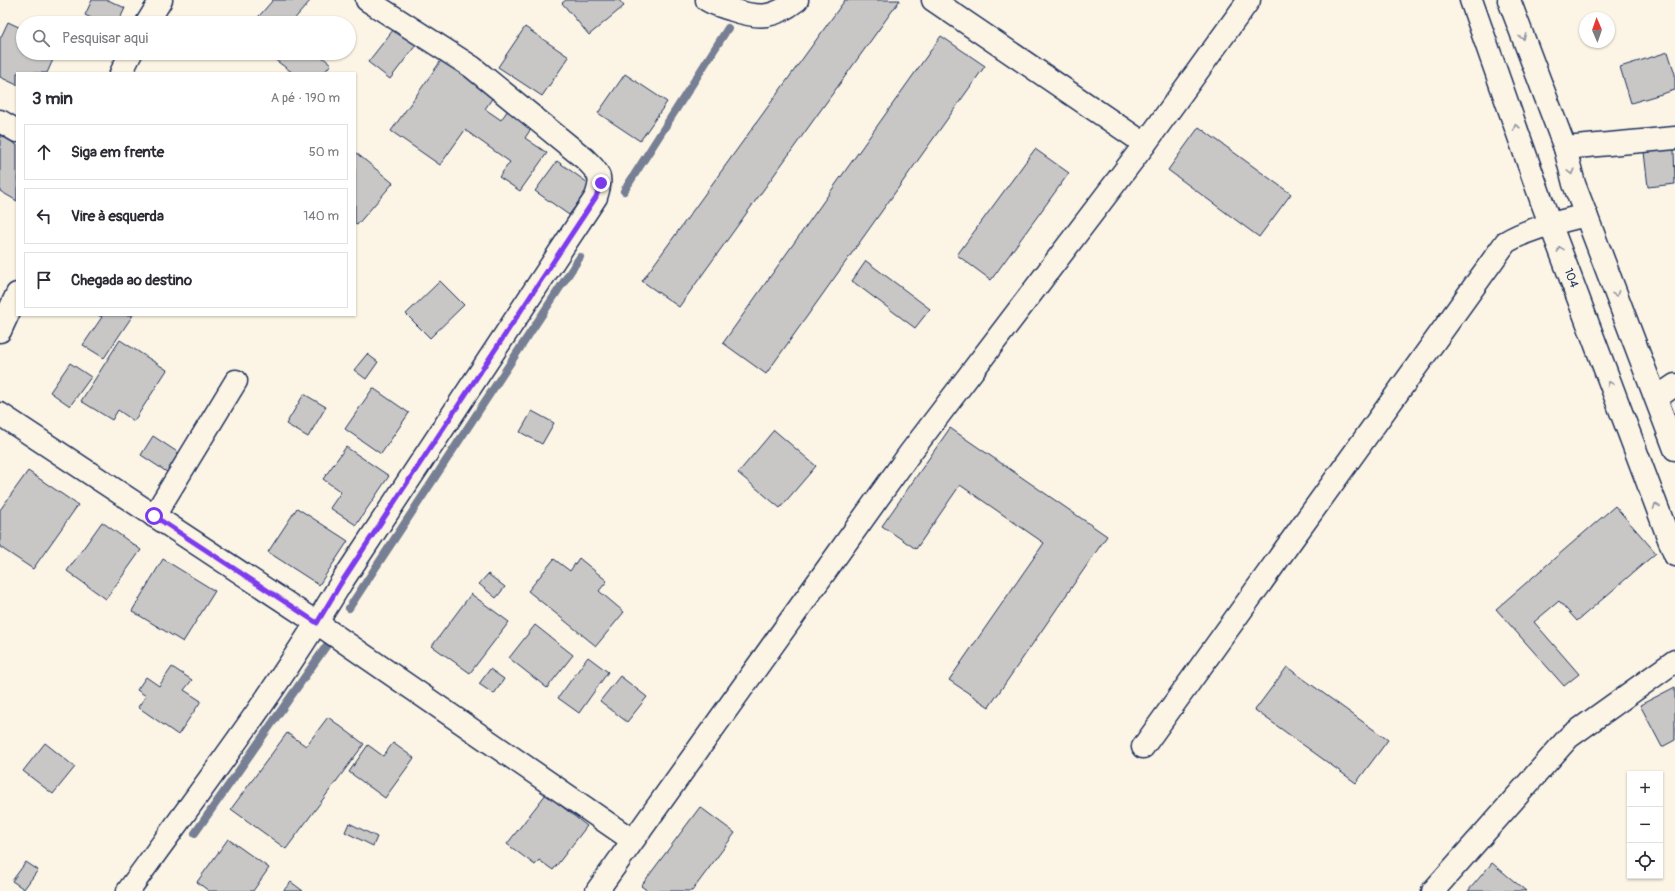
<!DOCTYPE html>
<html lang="pt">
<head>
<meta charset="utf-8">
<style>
	:root { --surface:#fff; --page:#f7f7f7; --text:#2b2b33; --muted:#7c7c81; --line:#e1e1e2 }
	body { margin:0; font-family:Pangolin,sans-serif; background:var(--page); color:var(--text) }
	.controls { position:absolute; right:12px; bottom:12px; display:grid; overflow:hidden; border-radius:0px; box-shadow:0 1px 3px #0004 }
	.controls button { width:36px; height:36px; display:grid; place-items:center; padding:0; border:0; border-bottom:1px solid var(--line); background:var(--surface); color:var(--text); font:20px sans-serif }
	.compass { position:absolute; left:1579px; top:12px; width:36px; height:36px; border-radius:50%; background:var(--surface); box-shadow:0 1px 3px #0004; rotate:358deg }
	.stop { position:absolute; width:12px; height:12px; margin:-9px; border:3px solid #7c3aed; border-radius:50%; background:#fff }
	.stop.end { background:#7c3aed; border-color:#fff; box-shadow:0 1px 4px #0008 }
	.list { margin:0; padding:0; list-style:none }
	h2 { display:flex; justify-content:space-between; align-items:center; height:52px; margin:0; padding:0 16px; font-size:17px }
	h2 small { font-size:13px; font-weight:400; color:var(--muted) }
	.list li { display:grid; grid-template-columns:26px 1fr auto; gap:12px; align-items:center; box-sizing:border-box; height:56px; margin:0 8px 8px; padding:0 8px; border:1px solid var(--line); border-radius:0px }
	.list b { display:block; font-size:15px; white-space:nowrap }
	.list em { font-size:13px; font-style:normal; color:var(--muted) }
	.icon { flex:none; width:22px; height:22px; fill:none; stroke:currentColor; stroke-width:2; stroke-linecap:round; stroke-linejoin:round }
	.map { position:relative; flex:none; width:1675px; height:891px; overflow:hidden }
	.search { position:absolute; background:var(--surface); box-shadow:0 1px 3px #0004; left:16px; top:16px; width:340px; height:44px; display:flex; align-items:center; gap:10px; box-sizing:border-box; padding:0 14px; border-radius:22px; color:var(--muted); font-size:15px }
	.panel { position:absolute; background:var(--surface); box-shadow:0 1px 3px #0004; left:16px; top:72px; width:340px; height:244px; border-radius:0px }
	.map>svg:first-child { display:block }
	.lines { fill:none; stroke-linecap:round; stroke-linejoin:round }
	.stream { stroke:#767f94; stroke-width:8 }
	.building { fill:#c8c7c6; stroke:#1b2f5e }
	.street-casing { stroke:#1b2f5e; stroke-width:25 }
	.secondary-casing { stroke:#1b2f5e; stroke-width:25 }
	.street { stroke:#fcf5e5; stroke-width:22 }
	.secondary { stroke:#fcf5e5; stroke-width:22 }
	.oneway { stroke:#8c92a2 }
	.route { stroke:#7c3aed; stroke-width:5 }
	.labels { text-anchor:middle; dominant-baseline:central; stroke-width:3; stroke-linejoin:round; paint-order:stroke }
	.street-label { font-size:12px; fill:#1b2f5e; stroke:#fcf5e5 }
</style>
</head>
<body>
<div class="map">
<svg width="1675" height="891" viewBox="0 0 1675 891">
	<rect width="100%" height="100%" fill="#fcf5e5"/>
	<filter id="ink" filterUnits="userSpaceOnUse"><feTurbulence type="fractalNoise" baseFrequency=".025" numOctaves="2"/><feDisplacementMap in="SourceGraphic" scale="8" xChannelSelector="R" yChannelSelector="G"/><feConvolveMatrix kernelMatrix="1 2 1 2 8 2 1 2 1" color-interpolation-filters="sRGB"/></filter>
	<g filter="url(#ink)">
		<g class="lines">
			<!-- stream -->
			<g class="stream">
				<path d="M624 191 728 28"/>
				<path d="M349 608 580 257"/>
				<path d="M195 833 327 645"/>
			</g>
		</g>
		<!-- building -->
		<g class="building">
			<path d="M92 0H108L125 8 118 23H101L85 15Z"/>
			<path d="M273 0H308L310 1 291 23H253Z"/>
			<path d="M566 0H619L624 6 589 35 562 3Z"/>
			<path d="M845 0H900L679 307 642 281Z"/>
			<path d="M8 22 23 29V53H56L47 73H17V85L0 77V39Z"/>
			<path d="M397 25 419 41 390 79 368 62Z"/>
			<path d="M525 27 569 57 542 96 498 67Z"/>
			<path d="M941 36 985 66 766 374 723 343Z"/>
			<path d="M1668 52 1675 74V90L1631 103 1620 67Z"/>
			<path d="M278 53H302L309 58 313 53H317L331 64 324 73H293L274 59Z"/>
			<path d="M445 55 497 91 485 109 501 120 510 107 534 124 525 138 547 153 520 191 499 177 510 162 465 130 440 165 391 131Z"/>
			<path d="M625 74 667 102 640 141 598 113Z"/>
			<path d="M1199 127 1291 194 1259 237 1168 170Z"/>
			<path d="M0 135 17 145V201L0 191Z"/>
			<path d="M1035 149 1069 173 991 280 957 255Z"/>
			<path d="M1674 149 1675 184 1648 187 1644 152Z"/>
			<path d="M355 152 393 183 357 225 355 224Z"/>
			<path d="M557 161 591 185 569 215 535 191Z"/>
			<path d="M866 261 930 309 915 328 852 281Z"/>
			<path d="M440 281 464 305 430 338 406 314Z"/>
			<path d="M98 315H133L104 358 83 345 102 317Z"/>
			<path d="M120 340 167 370 134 421 118 410 112 420 81 401Z"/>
			<path d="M367 354 378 362 366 379 354 370Z"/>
			<path d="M70 363 91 377 70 406 50 392Z"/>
			<path d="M373 388 409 413 381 454 345 429Z"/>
			<path d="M304 394 326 407 308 437 286 424Z"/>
			<path d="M532 411 554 423 542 444 520 432Z"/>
			<path d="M950 428 1107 536 989 707 949 680 1044 543 960 485 916 549 882 526Z"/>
			<path d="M774 430 816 466 780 508 738 473Z"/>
			<path d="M153 436 188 459 176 478 141 455Z"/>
			<path d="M346 447 389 476 356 525 330 508 341 492 323 479Z"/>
			<path d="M28 471 78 505 33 569 0 547V510Z"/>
			<path d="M1615 506 1656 553 1577 621 1559 601 1534 622 1579 674 1564 686 1496 609Z"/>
			<path d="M297 508 348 541 319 585 268 552Z"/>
			<path d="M102 522 141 550 106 599 67 571Z"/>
			<path d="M579 558 607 581 599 591 624 612 596 646 528 591 554 559 570 571Z"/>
			<path d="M163 559 215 591 183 642 132 611Z"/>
			<path d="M488 574 505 587 496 598 479 584Z"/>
			<path d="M471 594 509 622 470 673 432 646Z"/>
			<path d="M535 625 573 655 547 688 509 658Z"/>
			<path d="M588 657 608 672 579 713 558 698Z"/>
			<path d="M172 667 192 680 184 690 201 701 178 735 138 707 146 696 137 690 146 677 159 686Z"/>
			<path d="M1287 667 1388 740 1356 783 1255 710Z"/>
			<path d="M490 669 504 679 494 694 479 684Z"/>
			<path d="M620 676 647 697 627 722 600 701Z"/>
			<path d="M1675 687V740L1662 747 1640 705Z"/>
			<path d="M328 717 364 744 286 849 231 809 287 733 306 746Z"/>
			<path d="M45 743 75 767 53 794 23 771Z"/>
			<path d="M393 743 414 758 385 798 349 772 368 745 383 756Z"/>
			<path d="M546 794 587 826 553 870 539 860 535 865 507 844Z"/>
			<path d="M700 807 735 833 692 891H648L641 886Z"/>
			<path d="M349 823 377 837 373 846 345 832Z"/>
			<path d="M228 839 269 868 253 891H209L197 882Z"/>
			<path d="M26 862 38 870 24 889 12 881Z"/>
			<path d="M1492 863 1526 891H1468Z"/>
			<path d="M291 882 303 891H283Z"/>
		</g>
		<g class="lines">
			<!-- street casing -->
			<g class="street-casing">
				<g id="street">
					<path d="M707 0C715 5 724 7 733 10 760 19 774 18 797 0"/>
					<path d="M933 0 1145 144"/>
					<path d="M147 23 161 0"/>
					<path d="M121 73 131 53"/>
					<path d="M0 121 17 131"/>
					<path d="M1565 148 1675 138"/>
					<path d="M0 331 17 294"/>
					<path d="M1656 398 1675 385"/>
					<path d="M0 414 317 623 632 840"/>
					<path d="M154 516 236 381"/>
					<path d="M1143 747 1506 242C1530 228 1559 222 1586 215"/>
					<path d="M128 891C201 790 277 690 341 583L596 197C603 177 600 174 585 159L472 67 367 0"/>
					<path d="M597 891 910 453 1145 144 1249 0"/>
					<path d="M1433 891 1569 737 1675 661"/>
				</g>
			</g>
			<!-- secondary casing -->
			<g class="secondary-casing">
				<g id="secondary">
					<path d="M1471 0 1542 202 1675 555"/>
					<path d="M1509 0 1565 148 1574 184 1586 215 1675 449"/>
				</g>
			</g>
			<!-- street -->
			<use href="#street" class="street"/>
			<!-- secondary -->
			<use href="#secondary" class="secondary"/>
		</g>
		<!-- one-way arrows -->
		<defs><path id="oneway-chevron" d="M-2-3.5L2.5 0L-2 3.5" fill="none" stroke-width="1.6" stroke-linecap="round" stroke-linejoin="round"/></defs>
		<g class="oneway">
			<use href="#oneway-chevron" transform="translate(1523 37) rotate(69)"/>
			<use href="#oneway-chevron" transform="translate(1516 127) rotate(-109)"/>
			<use href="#oneway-chevron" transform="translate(1571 172) rotate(75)"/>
			<use href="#oneway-chevron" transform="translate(1560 249) rotate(-111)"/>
			<use href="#oneway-chevron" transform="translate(1616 294) rotate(69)"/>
			<use href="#oneway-chevron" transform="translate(1610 384) rotate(-111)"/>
			<use href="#oneway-chevron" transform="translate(1656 506) rotate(-111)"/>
		</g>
	</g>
	<g class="lines" filter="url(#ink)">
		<!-- route -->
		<path class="route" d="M154 516 317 623 341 583 596 197 601 183"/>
	</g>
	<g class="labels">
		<!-- street labels -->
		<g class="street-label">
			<text transform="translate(1571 278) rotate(69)">104</text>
		</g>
	</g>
</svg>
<div class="controls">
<button>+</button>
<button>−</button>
<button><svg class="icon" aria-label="locate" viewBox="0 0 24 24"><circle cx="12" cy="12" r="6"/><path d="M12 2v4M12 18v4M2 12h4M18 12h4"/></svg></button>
</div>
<svg class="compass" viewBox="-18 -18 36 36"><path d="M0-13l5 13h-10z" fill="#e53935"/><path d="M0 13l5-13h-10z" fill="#7c7c81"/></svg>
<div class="stop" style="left:154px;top:516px"></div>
<div class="stop end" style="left:601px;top:183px"></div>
<div class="search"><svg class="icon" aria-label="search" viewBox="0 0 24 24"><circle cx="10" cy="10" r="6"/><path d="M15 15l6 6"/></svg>Pesquisar aqui</div>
<section class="panel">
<h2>3 min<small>A pé · 190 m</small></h2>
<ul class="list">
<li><svg class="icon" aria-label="ahead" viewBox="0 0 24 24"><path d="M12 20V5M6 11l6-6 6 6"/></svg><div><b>Siga em frente</b></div><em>50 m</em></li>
<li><svg class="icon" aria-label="left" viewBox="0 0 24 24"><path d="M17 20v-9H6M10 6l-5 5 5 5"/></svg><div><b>Vire à esquerda</b></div><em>140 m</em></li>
<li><svg class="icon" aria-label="arrive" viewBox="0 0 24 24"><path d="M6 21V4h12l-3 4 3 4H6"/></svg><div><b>Chegada ao destino</b></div></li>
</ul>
</section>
</div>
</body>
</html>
